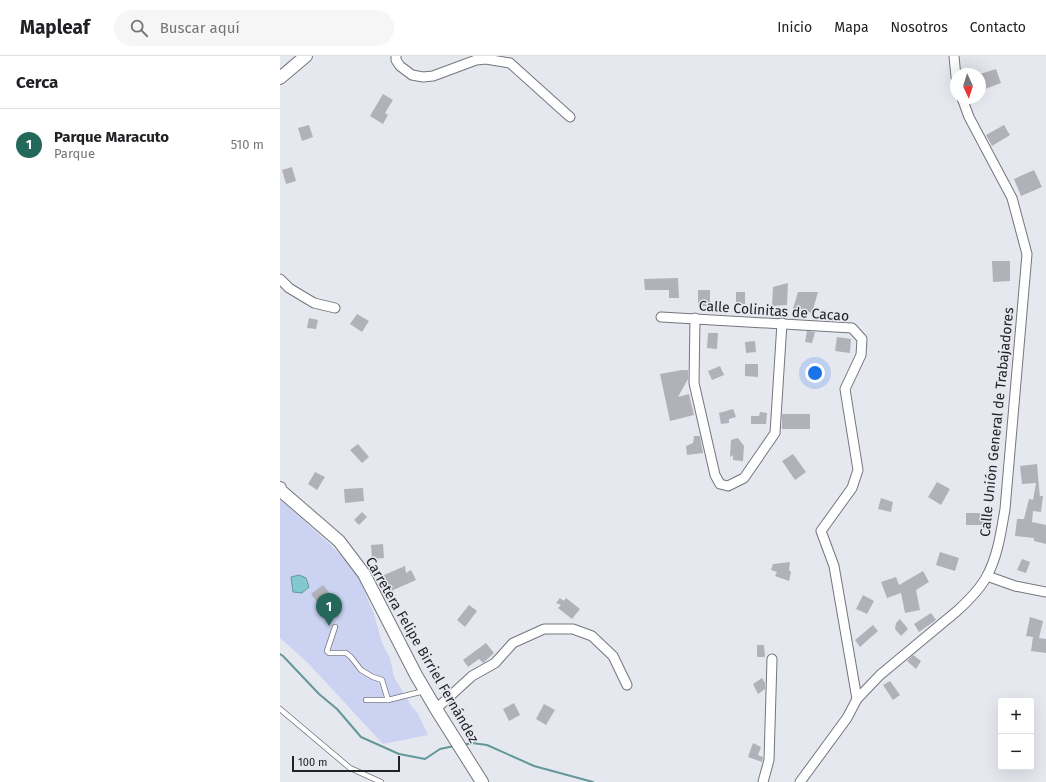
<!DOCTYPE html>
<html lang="es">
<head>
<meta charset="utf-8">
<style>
	:root { --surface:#fff; --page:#f6f6f6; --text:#202124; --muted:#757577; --line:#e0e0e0; --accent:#24685b }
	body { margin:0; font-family:"Fira Sans",sans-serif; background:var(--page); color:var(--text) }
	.controls { position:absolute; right:12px; bottom:12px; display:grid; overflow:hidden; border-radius:4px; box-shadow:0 4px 16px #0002 }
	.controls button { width:36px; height:36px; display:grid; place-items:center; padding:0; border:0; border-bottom:1px solid var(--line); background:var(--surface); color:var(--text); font:20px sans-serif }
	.compass { position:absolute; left:670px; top:12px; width:36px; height:36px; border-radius:50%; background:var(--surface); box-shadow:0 4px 16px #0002; rotate:176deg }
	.scale { position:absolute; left:12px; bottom:10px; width:108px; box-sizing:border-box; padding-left:4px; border:2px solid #222326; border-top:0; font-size:11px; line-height:14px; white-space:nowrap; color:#222326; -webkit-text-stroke:3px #e6e8f0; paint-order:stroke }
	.you { position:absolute; left:535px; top:317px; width:14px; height:14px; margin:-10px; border:3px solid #fff; border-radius:50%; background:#1a73e8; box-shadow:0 0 0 6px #1a73e833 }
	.badge { display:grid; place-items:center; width:26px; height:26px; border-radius:50%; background:var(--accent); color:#fff; font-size:13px; font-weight:700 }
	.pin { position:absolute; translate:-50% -33px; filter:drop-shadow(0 1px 2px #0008) }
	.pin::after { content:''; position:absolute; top:21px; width:14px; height:12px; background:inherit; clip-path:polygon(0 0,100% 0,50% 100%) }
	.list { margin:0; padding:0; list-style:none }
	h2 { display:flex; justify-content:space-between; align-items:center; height:52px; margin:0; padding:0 16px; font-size:17px }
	h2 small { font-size:13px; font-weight:400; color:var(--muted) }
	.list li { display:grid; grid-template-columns:26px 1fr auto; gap:12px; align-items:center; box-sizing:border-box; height:72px; padding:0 16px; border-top:1px solid var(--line) }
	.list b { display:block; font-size:15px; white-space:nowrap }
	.list p { margin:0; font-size:13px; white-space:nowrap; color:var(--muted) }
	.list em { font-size:13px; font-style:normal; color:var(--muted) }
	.icon { flex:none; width:22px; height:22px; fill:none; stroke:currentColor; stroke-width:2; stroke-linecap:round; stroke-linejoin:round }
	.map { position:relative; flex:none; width:766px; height:726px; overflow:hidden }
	header { display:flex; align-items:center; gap:24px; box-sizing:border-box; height:56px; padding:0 20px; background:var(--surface); border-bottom:1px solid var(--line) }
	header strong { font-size:19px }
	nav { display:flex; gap:22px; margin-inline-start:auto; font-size:14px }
	.search { width:280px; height:36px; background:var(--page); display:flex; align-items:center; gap:10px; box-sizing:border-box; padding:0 14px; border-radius:22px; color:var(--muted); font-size:15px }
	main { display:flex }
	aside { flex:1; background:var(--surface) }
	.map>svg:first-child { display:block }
	.green { fill:#cbd2f2 }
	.water { fill:#81c9cc; stroke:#64979a }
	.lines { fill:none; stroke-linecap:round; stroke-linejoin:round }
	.stream { stroke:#64979a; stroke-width:2 }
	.building { fill:#b1b1b9 }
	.lane-casing { stroke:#74757d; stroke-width:6 }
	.street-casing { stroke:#74757d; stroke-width:11 }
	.secondary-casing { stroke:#74757d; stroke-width:14 }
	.lane { stroke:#fff; stroke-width:4.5 }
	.street { stroke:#fff; stroke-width:9 }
	.secondary { stroke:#fff; stroke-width:12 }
	.labels { text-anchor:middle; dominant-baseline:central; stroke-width:3; stroke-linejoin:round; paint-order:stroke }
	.street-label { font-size:14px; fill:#222326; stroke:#e6e8f0 }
</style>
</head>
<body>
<header>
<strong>Mapleaf</strong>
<div class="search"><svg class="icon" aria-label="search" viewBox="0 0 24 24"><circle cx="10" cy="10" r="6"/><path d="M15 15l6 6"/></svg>Buscar aquí</div>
<nav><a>Inicio</a><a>Mapa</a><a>Nosotros</a><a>Contacto</a></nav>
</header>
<main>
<aside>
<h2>Cerca<small></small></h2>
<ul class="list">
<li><span class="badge">1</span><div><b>Parque Maracuto</b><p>Parque</p></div><em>510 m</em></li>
</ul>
</aside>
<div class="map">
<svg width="766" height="726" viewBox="0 0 766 726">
	<rect width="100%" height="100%" fill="#e6e8f0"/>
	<!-- green -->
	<path class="green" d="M0 443 52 490 70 510 79 522 94 558 102 587 110 602 114 621 132 651 137 656 148 679 103 688 28 607 0 582Z"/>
	<!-- water -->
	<path class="water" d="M19 519 26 522 29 531 22 537 13 536 11 521Z"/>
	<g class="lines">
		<!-- stream -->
		<g class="stream">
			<path d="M0 598 3 600 39 638 57 653 81 681 119 698 145 703 160 693 174 690"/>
			<path d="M183 689 192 687 207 689 254 710 313 726"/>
		</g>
	</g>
	<!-- building -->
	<g class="building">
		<path d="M716 13 721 27 705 33 700 18Z"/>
		<path d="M103 38 113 44 105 57 108 59 103 68 90 60Z"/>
		<path d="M29 69 33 81 22 85 18 72Z"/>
		<path d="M724 69 730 79 712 90 706 79Z"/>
		<path d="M12 111 16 125 6 128 2 114Z"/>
		<path d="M754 114 762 131 741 140 734 123Z"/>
		<path d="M712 205H730V225L713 226Z"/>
		<path d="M398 222 399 242H389V234H365L364 223Z"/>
		<path d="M508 227 507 249 492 250 493 231Z"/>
		<rect x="418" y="234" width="12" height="16"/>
		<rect x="456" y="236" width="9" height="12"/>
		<path d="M518 236H538L532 257 519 253 517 258 512 256Z"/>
		<path d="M77 258 89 265 82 276 70 268Z"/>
		<path d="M29 262 38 264 36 273 27 272Z"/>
		<path d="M527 275 535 276 532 287 525 286Z"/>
		<path d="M428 277H438L437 293 427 292Z"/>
		<path d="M557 281 571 283 570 297 555 295Z"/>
		<path d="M475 285 476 296 466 297 465 286Z"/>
		<path d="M465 308H478V321L465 320Z"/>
		<path d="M440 310 444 319 432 324 428 315Z"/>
		<path d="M402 314H408V323L398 341 409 338 414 359 390 365 380 318Z"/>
		<path d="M453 353 456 361 449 363V367L441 368 439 357Z"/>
		<path d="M480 356 487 357 486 368H471V360H479Z"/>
		<rect x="502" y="358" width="28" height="15"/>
		<path d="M414 380H420L423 397 407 399 406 390 413 387Z"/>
		<path d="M458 382 464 390 463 405 453 404V399L450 401 451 384Z"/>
		<path d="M78 388 89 401 82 407 70 394Z"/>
		<path d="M513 398 526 416 515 424 502 405Z"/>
		<path d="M757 408 760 442V440H763L761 456 753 455 752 466 766 469V488L754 485V482L735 480 737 463H744L749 443 753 444 756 427 742 428 740 410Z"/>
		<path d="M35 416 45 421 37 434 28 428Z"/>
		<path d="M657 426 670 433 661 449 648 441Z"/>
		<path d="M83 432 84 445 65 447 64 433Z"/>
		<path d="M601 442 613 446 611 456 598 453Z"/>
		<path d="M82 456 87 461 79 469 74 464Z"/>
		<rect x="686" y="457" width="18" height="12"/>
		<path d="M103 488 104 502 92 503 91 489Z"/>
		<path d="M660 496 679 502 675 515 656 509Z"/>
		<path d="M742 503 750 506 746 517 737 514Z"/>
		<path d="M510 506 509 514 511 516 509 525 495 520 497 516 491 514 493 508Z"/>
		<path d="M125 510 126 517 131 514 136 524 111 535 104 519Z"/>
		<path d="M643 515 649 526 636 534 640 554 625 557 621 537 607 542 601 526 616 521 619 529Z"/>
		<path d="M43 529 57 546 44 555 31 538Z"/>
		<path d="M583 539 594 545 587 558 576 553Z"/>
		<path d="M280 542 284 545 286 542 300 553 292 563 278 552 281 549 276 547Z"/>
		<path d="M189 549 197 555 185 571 177 564Z"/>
		<path d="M651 557 656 564 639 576 634 568Z"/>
		<path d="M750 561 763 565 759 582 766 583V597L751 595 753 581 746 580Z"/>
		<path d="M620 563 628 573 621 580 615 573 616 567Z"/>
		<path d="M593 569 598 575 580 591 575 584Z"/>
		<path d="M206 587 214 597 203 607 199 603 188 611 183 604Z"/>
		<path d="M477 589H484L485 601H477Z"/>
		<path d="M633 599 641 605 636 613 627 605Z"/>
		<path d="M482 622 485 627V633L478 638 473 628Z"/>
		<path d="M610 625 620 639 613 644 603 629Z"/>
		<path d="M234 647 240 659 229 665 223 653Z"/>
		<path d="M264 648 275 654 266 669 256 663Z"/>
		<path d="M473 687 481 691 478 699 483 701 482 706 468 701Z"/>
	</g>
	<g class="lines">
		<!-- lane casing -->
		<g class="lane-casing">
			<g id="lane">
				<path d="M55 571 47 595 49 597H66L71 601 81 614 93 621 102 624 108 644 144 635"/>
				<path d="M86 644H108"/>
				<path d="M0 653 70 712 101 726"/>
			</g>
		</g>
		<!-- street casing -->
		<g class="street-casing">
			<g id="street">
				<path d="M116 0V4L120 10 132 19 143 21 153 20 196 4 206 3 230 7 290 61"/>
				<path d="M674 0 676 21"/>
				<path d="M0 223 9 232 34 247 55 252"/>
				<path d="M381 261 572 272 582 283 581 299 565 333 578 414 572 432 541 475 554 510 577 643"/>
				<path d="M415 262 414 327 435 419 440 428 448 430 464 422 495 377 502 267"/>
				<path d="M707 520 735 530 766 536"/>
				<path d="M156 653 192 620 215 607 233 587 264 573H293L312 580 333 600 347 629"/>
				<path d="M483 726 489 704 492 603"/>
				<path d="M520 726 567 662 577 643 600 619 677 555C688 545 700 533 707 520 718 499 721 476 725 453L747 198 732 142 689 61 682 42"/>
			</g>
		</g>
		<!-- secondary casing -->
		<g class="secondary-casing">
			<g id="secondary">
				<path d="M0 22 26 0"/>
				<path d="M0 432V434L59 485 84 518 136 619 156 653 202 726"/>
			</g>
		</g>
		<!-- lane -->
		<use href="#lane" class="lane"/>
		<!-- street -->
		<use href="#street" class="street"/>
		<!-- secondary -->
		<use href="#secondary" class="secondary"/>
	</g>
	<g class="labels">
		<!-- street labels -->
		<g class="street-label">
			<text transform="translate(494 255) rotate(4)">Calle Colinitas de Cacao</text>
			<text transform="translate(717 366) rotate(-84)">Calle Unión General de Trabajadores</text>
			<text transform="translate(142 594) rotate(60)">Carretera Felipe Birriel Fernández</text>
		</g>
	</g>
</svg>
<div class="controls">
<button>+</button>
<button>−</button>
</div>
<svg class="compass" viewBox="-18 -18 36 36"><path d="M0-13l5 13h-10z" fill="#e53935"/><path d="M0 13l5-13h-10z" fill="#757577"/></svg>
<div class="scale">100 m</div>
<div class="you"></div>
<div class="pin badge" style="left:49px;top:570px">1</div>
</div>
</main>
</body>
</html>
